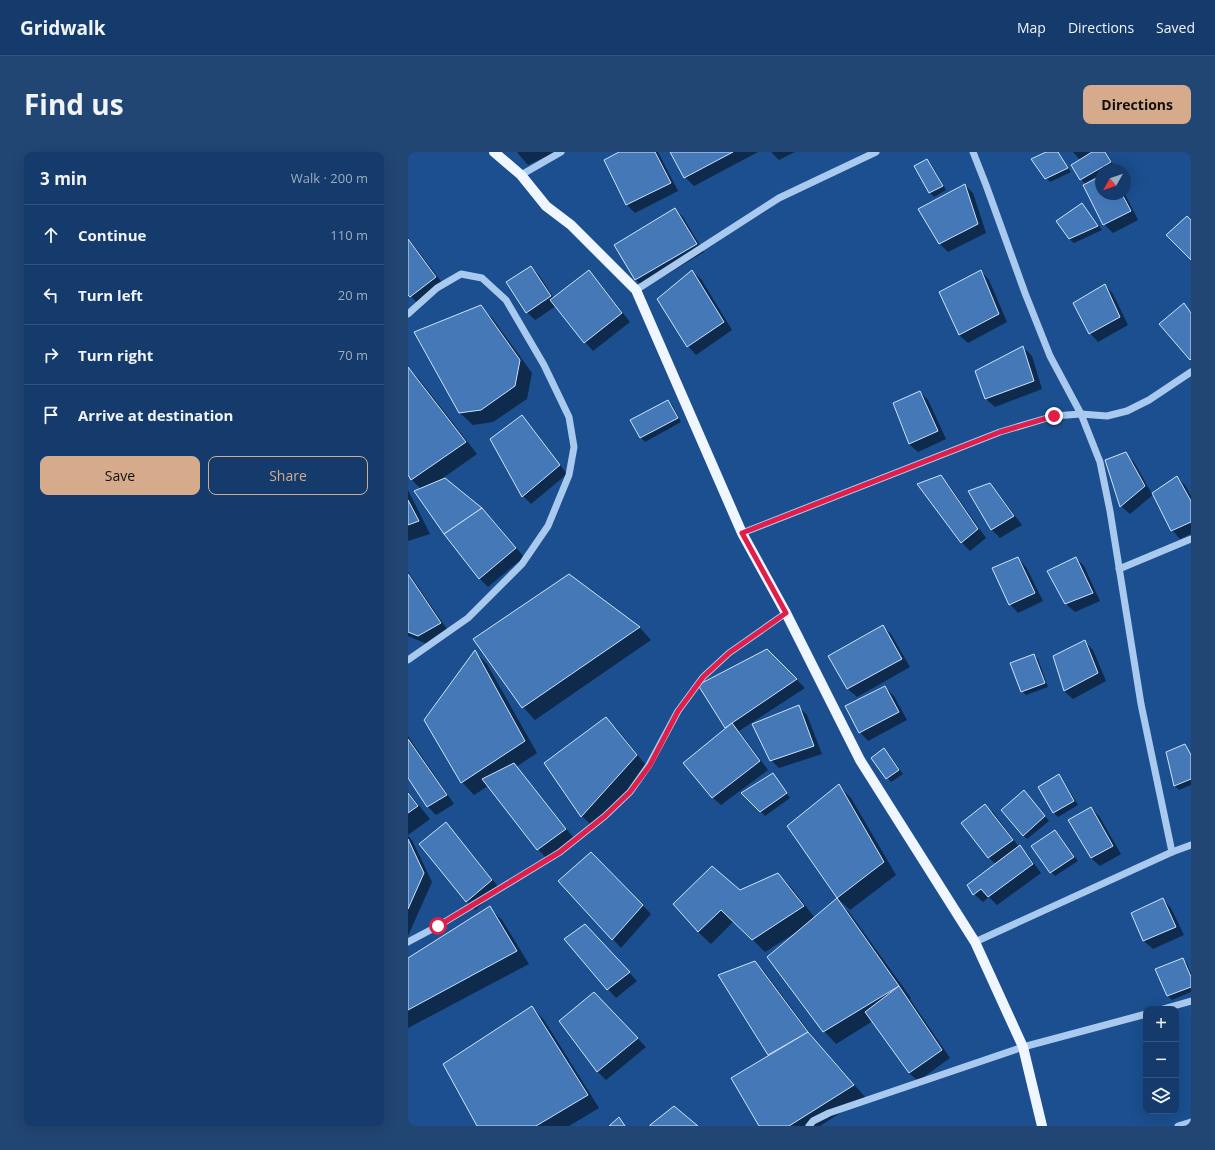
<!DOCTYPE html>
<html lang="en">
<head>
<meta charset="utf-8">
<style>
	:root { --surface:#143b6b; --page:#214673; --text:#f1f3f6; --muted:#9dadc1; --line:#33557e; --accent:#d6ab8b }
	body { margin:0; font-family:"Open Sans",sans-serif; background:var(--page); color:var(--text) }
	.controls { position:absolute; right:12px; bottom:12px; display:grid; overflow:hidden; border-radius:8px; box-shadow:0 4px 16px #0002 }
	.controls button { width:36px; height:36px; display:grid; place-items:center; padding:0; border:0; border-bottom:1px solid var(--line); background:var(--surface); color:var(--text); font:20px sans-serif }
	.compass { position:absolute; left:687px; top:12px; width:36px; height:36px; border-radius:50%; background:var(--surface); box-shadow:0 4px 16px #0002; rotate:230deg }
	.stop { position:absolute; width:12px; height:12px; margin:-9px; border:3px solid #e11d48; border-radius:50%; background:#fff }
	.stop.end { background:#e11d48; border-color:#fff; box-shadow:0 1px 4px #0008 }
	.list { margin:0; padding:0; list-style:none }
	h2 { display:flex; justify-content:space-between; align-items:center; height:52px; margin:0; padding:0 16px; font-size:17px }
	h2 small { font-size:13px; font-weight:400; color:var(--muted) }
	.list li { display:grid; grid-template-columns:26px 1fr auto; gap:12px; align-items:center; box-sizing:border-box; height:60px; padding:0 16px; border-top:1px solid var(--line) }
	.list b { display:block; font-size:15px; white-space:nowrap }
	.list em { font-size:13px; font-style:normal; color:var(--muted) }
	.actions { display:flex; gap:8px; padding:12px 16px }
	.actions a { flex:1; padding:9px 0; border:1px solid var(--accent); border-radius:8px; text-align:center; font-size:14px; color:var(--accent) }
	.actions .main { background:var(--accent); color:#111 }
	.icon { flex:none; width:22px; height:22px; fill:none; stroke:currentColor; stroke-width:2; stroke-linecap:round; stroke-linejoin:round }
	.map { position:relative; flex:none; width:783px; height:974px; overflow:hidden; border-radius:8px }
	header { display:flex; align-items:center; gap:24px; box-sizing:border-box; height:56px; padding:0 20px; background:var(--surface); border-bottom:1px solid var(--line) }
	header strong { font-size:19px }
	nav { display:flex; gap:22px; margin-inline-start:auto; font-size:14px }
	.intro { display:flex; align-items:center; justify-content:space-between; box-sizing:border-box; height:96px; padding:0 24px }
	h1 { margin:0; font-size:28px }
	.button { padding:10px 18px; border-radius:8px; background:var(--accent); color:#111; font-size:14px; font-weight:700 }
	main { display:flex; gap:24px; padding:0 24px }
	aside { flex:1; background:var(--surface); border-radius:8px; box-shadow:0 4px 16px #0002 }
	.map>svg:first-child { display:block }
	.shadow { fill:#0007 }
	.building { fill:#4478b7; stroke:#cfe3fa }
	.lines { fill:none; stroke-linecap:round; stroke-linejoin:round }
	.minor { stroke:#a9c9ee; stroke-width:7 }
	.major { stroke:#f0f6ff; stroke-width:10 }
	.route { stroke:#e11d48; stroke-width:5 }
</style>
</head>
<body>
<header>
<strong>Gridwalk</strong>
<nav><a>Map</a><a>Directions</a><a>Saved</a></nav>
</header>
<div class="intro"><h1>Find us</h1><a class="button">Directions</a></div>
<main>
<aside>
<h2>3 min<small>Walk · 200 m</small></h2>
<ul class="list">
<li><svg class="icon" aria-label="ahead" viewBox="0 0 24 24"><path d="M12 20V5M6 11l6-6 6 6"/></svg><div><b>Continue</b></div><em>110 m</em></li>
<li><svg class="icon" aria-label="left" viewBox="0 0 24 24"><path d="M17 20v-9H6M10 6l-5 5 5 5"/></svg><div><b>Turn left</b></div><em>20 m</em></li>
<li><svg class="icon" aria-label="right" viewBox="0 0 24 24"><path d="M7 20v-9h11M14 6l5 5-5 5"/></svg><div><b>Turn right</b></div><em>70 m</em></li>
<li><svg class="icon" aria-label="arrive" viewBox="0 0 24 24"><path d="M6 21V4h12l-3 4 3 4H6"/></svg><div><b>Arrive at destination</b></div></li>
</ul>
<div class="actions"><a class="main">Save</a><a>Share</a></div>
</aside>
<div class="map">
<svg width="783" height="974" viewBox="0 0 783 974">
	<rect width="100%" height="100%" fill="#1b4f8f"/>
	<!-- shadow -->
	<g class="shadow">
		<path d="M109 0H148L120 13 112 4Z"/>
		<path d="M213 0H250L270 39 227 61 218 52Z"/>
		<path d="M263 0H350L286 34 277 25Z"/>
		<path d="M363 0H387L371 8Z"/>
		<path d="M640 0H650L663 20 642 30 638 26Z"/>
		<path d="M665 0H698L706 14 700 18H693V22L679 30 680 32 693 25V42H717L730 68 705 81 696 72 676 34 678 33 673 27 672 8Z"/>
		<path d="M519 8 523 12 538 38 526 45 522 41 507 14Z"/>
		<path d="M557 33 565 41 578 81 540 100 532 92 512 58Z"/>
		<path d="M674 52 694 78 666 91 661 87Z"/>
		<path d="M267 57 275 65 296 100 237 136 228 128 207 94Z"/>
		<path d="M0 86 36 133 11 153 0 141Z"/>
		<path d="M123 115 131 123 146 146 181 119 189 128 222 170 185 199 177 190 148 154 127 168 119 160Z"/>
		<path d="M284 119 293 127 324 178 288 203 280 194Z"/>
		<path d="M573 119 581 128 599 170 560 191 551 183Z"/>
		<path d="M697 133 705 142 720 173 690 190 682 181Z"/>
		<path d="M72 154 85 167 124 221 119 247 85 270 65 273 52 261Z"/>
		<path d="M615 195 624 204 634 237 587 255 578 247 568 219Z"/>
		<path d="M0 216 11 227 69 302 35 326 74 357 83 366 116 405 80 435 72 427 37 381 13 337 3 327 0 321Z"/>
		<path d="M512 240 520 248 538 287 510 300 501 292 486 252Z"/>
		<path d="M259 249 264 253 273 270 237 290 233 286 224 268Z"/>
		<path d="M113 264 122 273 159 322 123 352 115 344Z"/>
		<path d="M718 302 726 310 744 342 769 326 778 334 783 344V382L772 387 764 378 746 342 722 362 713 354 698 308Z"/>
		<path d="M532 324 541 333 578 386 562 399 554 391 510 333Z"/>
		<path d="M582 332 590 341 614 373 592 386 584 378Z"/>
		<path d="M0 338 22 382 0 389Z"/>
		<path d="M610 406 618 415 635 449 610 461 602 452Z"/>
		<path d="M668 406 676 414 692 449 667 460 658 452 641 420Z"/>
		<path d="M0 420 41 480 19 492 0 484Z"/>
		<path d="M474 474 483 482 502 515 449 545 440 537 421 504Z"/>
		<path d="M231 475 243 488 127 568 115 555Z"/>
		<path d="M677 490 685 498 698 529 665 547 656 539Z"/>
		<path d="M359 498 397 536 331 579 360 618 313 653 304 645 318 576 291 533Z"/>
		<path d="M67 500 79 512 129 601 108 615 114 621 165 685 138 706 130 697 80 634 66 643 54 630Z"/>
		<path d="M626 503 630 507 640 535 618 543 614 539Z"/>
		<path d="M477 535 486 544 499 568 460 589 452 580Z"/>
		<path d="M391 555 399 563 414 602 371 616 363 608Z"/>
		<path d="M197 566 210 578 240 616 186 676 174 664 137 612Z"/>
		<path d="M0 584 46 652 28 663 19 654 0 624Z"/>
		<path d="M777 593 783 602V633L771 638 767 634Z"/>
		<path d="M480 601 495 622 483 630 464 606Z"/>
		<path d="M365 622 382 646 357 664 334 641Z"/>
		<path d="M651 623 655 628 670 653 650 665 646 661 631 635Z"/>
		<path d="M430 633 443 646 488 723 442 758 429 746 380 674Z"/>
		<path d="M0 640 22 667 0 683Z"/>
		<path d="M620 644 641 669 619 687 615 683Z"/>
		<path d="M577 653 586 661 611 695 620 703 633 721 589 753 581 745 575 750 566 742 588 712 581 706 554 671Z"/>
		<path d="M683 656 691 664 713 702 692 714 683 706 662 668Z"/>
		<path d="M647 679 651 683 670 709 647 724 643 720Z"/>
		<path d="M46 680 92 737 67 758 58 749Z"/>
		<path d="M0 684 4 688 24 730 0 784Z"/>
		<path d="M192 709 243 762 213 796 152 729Z"/>
		<path d="M370 722 382 734 407 766 429 748 441 760 503 846 502 847 542 906 510 929 501 921 465 869 428 892 416 879 390 779 357 800 326 769 303 792 290 780 332 740Z"/>
		<path d="M755 747 763 756 776 783 745 797 736 789 724 762Z"/>
		<path d="M82 756 94 768 121 812 0 876V807Z"/>
		<path d="M186 782 229 829 208 846 200 837 158 787Z"/>
		<path d="M775 807 779 811 783 821V840L764 848 760 844 748 818Z"/>
		<path d="M347 810 356 819 408 889 457 945 412 974H352L361 904 311 824Z"/>
		<path d="M186 842 238 895 198 928 190 920 153 869Z"/>
		<path d="M124 855 136 868 191 956 161 974H70Z"/>
	</g>
	<!-- building -->
	<g class="building">
		<path d="M211 0H247L263 31 218 53 196 8Z"/>
		<path d="M262 0H325L276 26Z"/>
		<path d="M638 0H650L660 16 637 27 623 7Z"/>
		<path d="M684 0H697L703 10 672 28 663 13Z"/>
		<path d="M519 7 535 34 521 41 506 14Z"/>
		<path d="M693 24V42H714L723 59 695 73 675 33Z"/>
		<path d="M557 32 570 72 531 92 510 57Z"/>
		<path d="M674 51 690 74 661 87 648 69Z"/>
		<path d="M267 56 289 92 227 128 206 93Z"/>
		<path d="M779 64 783 68V108L758 83Z"/>
		<path d="M0 87 28 125 2 145 0 143Z"/>
		<path d="M123 114 143 144 118 161 98 130Z"/>
		<path d="M181 118 214 161 176 191 142 148Z"/>
		<path d="M284 118 316 170 279 195 249 147Z"/>
		<path d="M573 118 591 162 551 183 531 140Z"/>
		<path d="M697 132 712 165 681 182 665 151Z"/>
		<path d="M776 151 783 161V207L782 208 751 172Z"/>
		<path d="M73 153 112 208 107 234 73 258 51 261 6 180Z"/>
		<path d="M615 194 626 229 577 247 567 219Z"/>
		<path d="M0 215 58 290 3 328 0 323Z"/>
		<path d="M512 239 530 279 501 292 485 251Z"/>
		<path d="M260 248 270 266 232 286 222 268Z"/>
		<path d="M114 263 152 313 114 345 82 287Z"/>
		<path d="M718 300 737 334 712 355 697 308Z"/>
		<path d="M533 323 570 377 553 391 509 332Z"/>
		<path d="M769 324 783 349V370L763 379 744 341Z"/>
		<path d="M37 326 74 356 36 382 6 339Z"/>
		<path d="M582 331 606 364 583 378 560 339Z"/>
		<path d="M0 348 11 369 0 373Z"/>
		<path d="M74 356 108 396 71 427 36 382Z"/>
		<path d="M610 405 627 441 601 453 584 416Z"/>
		<path d="M668 405 685 441 657 452 639 419Z"/>
		<path d="M0 422 33 471 10 484 0 480Z"/>
		<path d="M161 422 232 475 114 556 65 487Z"/>
		<path d="M475 473 494 507 439 537 420 504Z"/>
		<path d="M677 488 690 521 656 539 645 504Z"/>
		<path d="M359 497 389 527 324 571 317 576 290 533Z"/>
		<path d="M67 498 117 589 53 631 16 568Z"/>
		<path d="M626 502 637 531 613 540 602 511Z"/>
		<path d="M477 534 491 560 451 581 437 554Z"/>
		<path d="M391 553 406 594 362 609 344 572Z"/>
		<path d="M198 565 229 603 173 665 136 611Z"/>
		<path d="M324 571 352 609 304 646 275 611Z"/>
		<path d="M0 587 39 643 19 655 0 626Z"/>
		<path d="M777 592 783 603V627L766 634 758 600Z"/>
		<path d="M476 596 491 618 478 627 463 606Z"/>
		<path d="M106 611 158 677 129 698 74 627Z"/>
		<path d="M365 621 379 641 352 660 333 641Z"/>
		<path d="M651 622 666 649 645 661 630 635Z"/>
		<path d="M431 632 476 710 429 746 379 674Z"/>
		<path d="M616 638 637 664 615 684 593 658Z"/>
		<path d="M0 641 10 654 0 661Z"/>
		<path d="M577 652 605 688 580 706 553 671Z"/>
		<path d="M683 655 705 694 683 706 660 668Z"/>
		<path d="M38 670 84 728 58 750 11 692Z"/>
		<path d="M647 678 666 705 642 721 623 694Z"/>
		<path d="M0 687 16 721 0 757Z"/>
		<path d="M612 693 625 712 580 745 573 737 565 743 559 733Z"/>
		<path d="M183 700 235 753 204 788 150 729Z"/>
		<path d="M304 714 332 738 370 721 396 754 344 788 313 758 290 780 265 752Z"/>
		<path d="M429 746 491 834 415 880 359 805Z"/>
		<path d="M755 746 768 775 735 789 723 761Z"/>
		<path d="M82 754 109 799 0 858V806Z"/>
		<path d="M177 772 222 820 199 838 156 787Z"/>
		<path d="M775 806 783 825V835L759 844 747 817Z"/>
		<path d="M347 809 400 880 360 903 310 823Z"/>
		<path d="M491 834 534 898 501 921 457 860Z"/>
		<path d="M186 840 230 886 189 920 151 869Z"/>
		<path d="M124 854 180 943 128 974H69L35 912Z"/>
		<path d="M400 880 446 933 381 974H351L323 926Z"/>
		<path d="M266 954 290 974H242V973Z"/>
		<path d="M211 965 217 974H201Z"/>
	</g>
	<g class="lines">
		<!-- minor -->
		<g class="minor">
			<path d="M565 0 578 33 617 141 642 204 673 262 692 310 702 359 733 552 764 700"/>
			<path d="M113 23 153 0"/>
			<path d="M228 138 371 46 468 0"/>
			<path d="M0 162 29 136 53 122 74 126 98 148 136 213 161 265 166 295 161 323 140 374 114 412 60 466 0 508"/>
			<path d="M334 381 592 280 646 264 673 262 699 264 719 259 741 248 783 220"/>
			<path d="M711 417 783 387"/>
			<path d="M0 790 30 774 152 700 197 664 222 640 241 613 270 559 295 525 321 501 378 461"/>
			<path d="M567 790 764 700 783 693"/>
			<path d="M755 857 783 849"/>
			<path d="M401 974 405 969 421 961 615 895 738 862"/>
			<path d="M770 974 783 970"/>
		</g>
		<!-- major -->
		<path class="major" d="M86 0 113 23 138 54 163 73 228 138 334 381 378 461 452 608 567 790 615 895 634 974"/>
	</g>
	<g class="lines">
		<!-- route -->
		<path class="route" d="M30 774 152 700 197 664 222 640 242 613 270 559 295 525 321 501 378 461 334 381 592 280 646 264"/>
	</g>
</svg>
<div class="controls">
<button>+</button>
<button>−</button>
<button><svg class="icon" aria-label="layers" viewBox="0 0 24 24"><path d="M12 4l9 5-9 5-9-5zM3 14l9 5 9-5"/></svg></button>
</div>
<svg class="compass" viewBox="-18 -18 36 36"><path d="M0-13l5 13h-10z" fill="#e53935"/><path d="M0 13l5-13h-10z" fill="#9dadc1"/></svg>
<div class="stop" style="left:30px;top:774px"></div>
<div class="stop end" style="left:646px;top:264px"></div>
</div>
</main>
</body>
</html>
